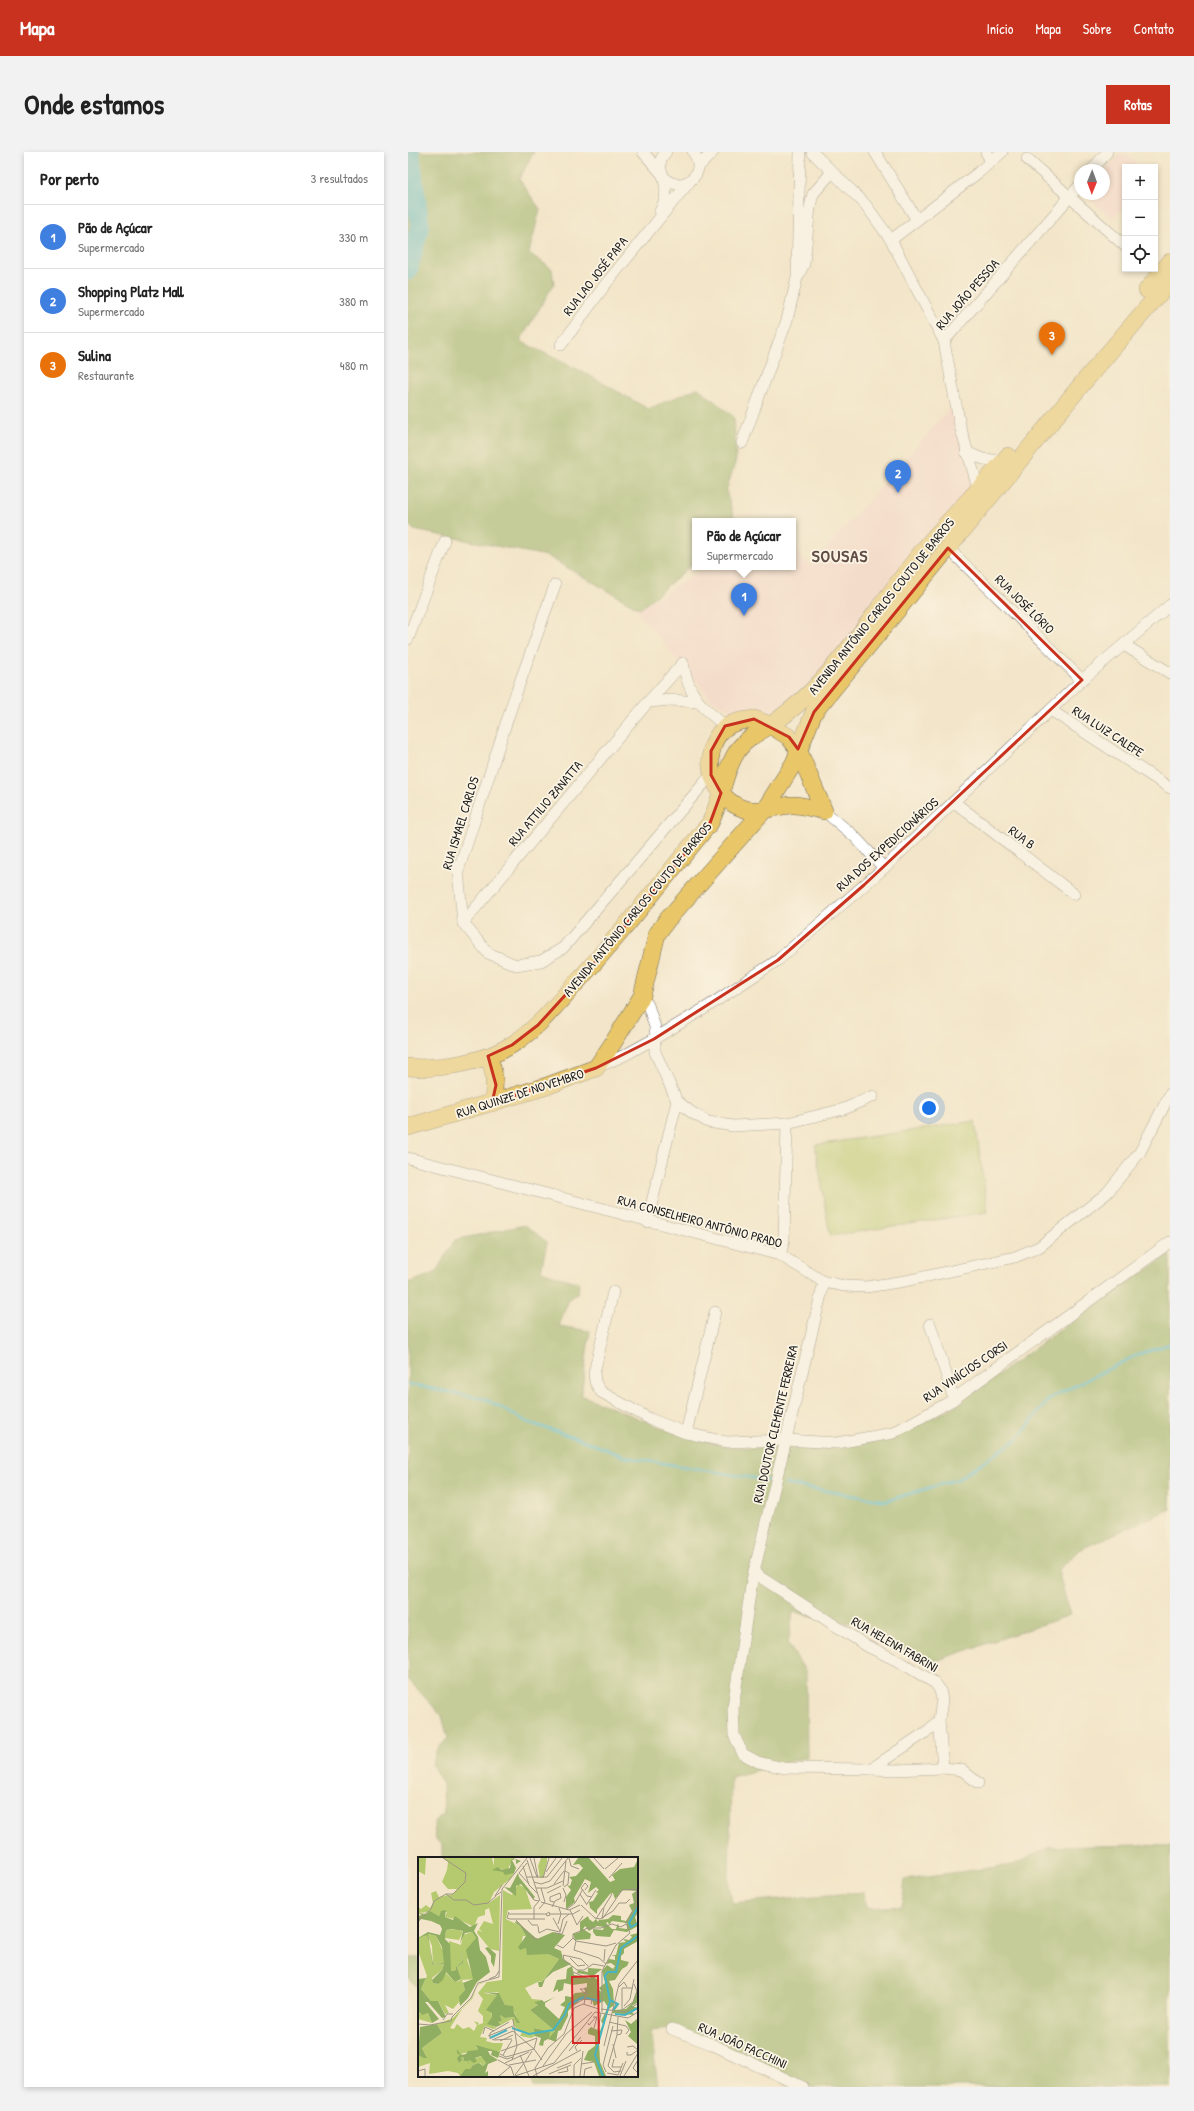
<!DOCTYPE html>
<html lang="pt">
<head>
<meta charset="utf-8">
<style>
	:root { --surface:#fff; --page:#f2f2f2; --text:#222; --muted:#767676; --line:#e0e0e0; --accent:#c8321e }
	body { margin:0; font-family:"Patrick Hand",sans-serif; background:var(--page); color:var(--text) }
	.controls { position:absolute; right:12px; top:12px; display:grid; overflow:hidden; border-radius:0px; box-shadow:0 2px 6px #0003 }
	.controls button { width:36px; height:36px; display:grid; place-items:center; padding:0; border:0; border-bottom:1px solid var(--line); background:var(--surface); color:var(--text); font:20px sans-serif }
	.compass { position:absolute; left:666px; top:12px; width:36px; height:36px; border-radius:50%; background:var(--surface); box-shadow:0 2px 6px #0003; rotate:181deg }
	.you { position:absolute; left:521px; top:956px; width:14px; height:14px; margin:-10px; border:3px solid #fff; border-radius:50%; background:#1a73e8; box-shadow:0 0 0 6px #1a73e833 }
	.badge { display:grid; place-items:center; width:26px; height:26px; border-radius:50%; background:var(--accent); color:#fff; font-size:13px; font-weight:700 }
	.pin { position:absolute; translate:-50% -33px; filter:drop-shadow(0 1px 2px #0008) }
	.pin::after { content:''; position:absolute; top:21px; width:14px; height:12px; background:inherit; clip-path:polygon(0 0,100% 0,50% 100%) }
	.popup { position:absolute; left:284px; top:366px; width:104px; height:52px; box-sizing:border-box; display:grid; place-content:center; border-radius:0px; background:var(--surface); filter:drop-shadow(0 1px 3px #0005); font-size:13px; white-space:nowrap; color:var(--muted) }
	.popup b { font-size:15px; color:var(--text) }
	.popup::after { content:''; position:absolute; left:50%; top:100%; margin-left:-8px; border:8px solid transparent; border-top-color:var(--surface) }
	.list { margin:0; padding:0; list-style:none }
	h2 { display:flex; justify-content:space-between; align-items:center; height:52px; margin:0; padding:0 16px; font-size:17px }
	h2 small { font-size:13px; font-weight:400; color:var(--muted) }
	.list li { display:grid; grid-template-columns:26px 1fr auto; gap:12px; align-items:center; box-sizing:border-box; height:64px; padding:0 16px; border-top:1px solid var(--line) }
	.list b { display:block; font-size:15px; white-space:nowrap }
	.list p { margin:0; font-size:13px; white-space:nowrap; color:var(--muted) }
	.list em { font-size:13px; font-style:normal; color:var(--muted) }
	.icon { flex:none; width:22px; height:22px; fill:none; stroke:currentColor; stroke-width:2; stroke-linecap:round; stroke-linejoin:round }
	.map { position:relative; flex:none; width:762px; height:1935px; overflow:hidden; border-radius:0px }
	header { display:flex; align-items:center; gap:24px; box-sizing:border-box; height:56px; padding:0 20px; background:var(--accent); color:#fff }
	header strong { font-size:19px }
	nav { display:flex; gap:22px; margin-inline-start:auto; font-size:14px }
	.intro { display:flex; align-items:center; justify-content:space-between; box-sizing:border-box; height:96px; padding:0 24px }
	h1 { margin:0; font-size:28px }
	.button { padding:10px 18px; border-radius:0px; background:var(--accent); color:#fff; font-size:14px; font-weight:700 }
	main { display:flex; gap:24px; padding:0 24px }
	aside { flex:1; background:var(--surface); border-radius:0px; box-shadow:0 2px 6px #0003 }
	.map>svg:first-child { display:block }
	.built { fill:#f7d0ce }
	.green { fill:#b5ca6e; stroke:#687345 }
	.forest { fill:#90ae61; stroke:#56653e }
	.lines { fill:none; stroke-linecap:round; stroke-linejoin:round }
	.stream { stroke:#47b4c3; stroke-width:3 }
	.river { stroke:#47b4c3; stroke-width:19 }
	.street-casing { stroke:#676259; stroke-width:12 }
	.primary-casing { stroke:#676259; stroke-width:18 }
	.street { stroke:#fff; stroke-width:11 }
	.primary { stroke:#e9c769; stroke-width:17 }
	.marked { fill:none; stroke:#c8321e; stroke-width:3; stroke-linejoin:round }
	.labels { text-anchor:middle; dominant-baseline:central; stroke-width:3.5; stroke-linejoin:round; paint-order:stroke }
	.street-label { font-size:13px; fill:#1c1c1c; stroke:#fcf5e5 }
	.district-label { font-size:17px; font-weight:bold; letter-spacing:1px; fill:#624e46; stroke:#fcf5e5 }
	.inset-river { fill:none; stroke:#47b4c3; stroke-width:2 }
	.inset-road { fill:none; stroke:#9d9584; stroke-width:1 }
	.view { fill:#d62828; fill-opacity:0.15; stroke:#d62828; stroke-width:2 }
	.inset-edge { fill:none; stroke:#1c1c1c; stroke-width:2 }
</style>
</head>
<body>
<header>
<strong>Mapa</strong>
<nav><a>Início</a><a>Mapa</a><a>Sobre</a><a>Contato</a></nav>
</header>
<div class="intro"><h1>Onde estamos</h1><a class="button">Rotas</a></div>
<main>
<aside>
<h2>Por perto<small>3 resultados</small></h2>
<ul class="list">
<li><span class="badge" style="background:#3f7fe0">1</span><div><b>Pão de Açúcar</b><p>Supermercado</p></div><em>330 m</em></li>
<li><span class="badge" style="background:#3f7fe0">2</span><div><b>Shopping Platz Mall</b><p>Supermercado</p></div><em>380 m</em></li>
<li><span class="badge" style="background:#e8710a">3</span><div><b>Sulina</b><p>Restaurante</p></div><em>480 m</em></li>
</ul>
</aside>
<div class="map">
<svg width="762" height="1935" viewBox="0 0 762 1935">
	<rect width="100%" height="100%" fill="#fcf5e5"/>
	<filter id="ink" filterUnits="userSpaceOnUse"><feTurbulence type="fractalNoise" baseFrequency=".025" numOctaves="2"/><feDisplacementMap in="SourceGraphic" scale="8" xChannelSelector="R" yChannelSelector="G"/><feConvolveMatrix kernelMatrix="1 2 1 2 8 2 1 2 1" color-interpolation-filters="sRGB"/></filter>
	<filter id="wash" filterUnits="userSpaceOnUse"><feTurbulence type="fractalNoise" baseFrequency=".012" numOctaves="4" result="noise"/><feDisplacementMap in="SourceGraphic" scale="16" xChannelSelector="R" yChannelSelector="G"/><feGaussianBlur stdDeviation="0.9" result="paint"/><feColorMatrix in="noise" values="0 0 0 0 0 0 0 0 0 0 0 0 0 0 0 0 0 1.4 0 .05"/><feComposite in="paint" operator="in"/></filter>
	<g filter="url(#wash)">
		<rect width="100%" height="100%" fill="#f3e5c9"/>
		<!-- built -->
		<g class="built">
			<path d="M714 0 734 15H717V60L714 57 704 66 680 46 679 42H696V19Z"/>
			<path d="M544 254 567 339 429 504 371 560H328L304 548 228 459 299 415H385V397L403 414Z"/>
		</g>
		<!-- green -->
		<path class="green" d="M567 969 580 1060 422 1084 407 993Z"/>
		<!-- forest -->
		<g class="forest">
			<path d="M0 0H126L111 27 132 57 121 101 144 117 146 132 112 189 179 222 240 257 290 236 326 265 328 308 318 339 327 369H287V410L232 457 139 404 6 378 0 372Z"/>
			<path d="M117 1073 139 1090 133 1119 171 1131 170 1140 161 1147 151 1174 182 1179 173 1243 267 1281 318 1295 427 1297 483 1286 544 1256 652 1178 762 1102V1357L673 1397 650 1418 662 1463 519 1512 457 1474 385 1460 380 1492 398 1520 399 1605 323 1625 321 1732 324 1751 456 1740 458 1756 494 1754 497 1727 605 1713 642 1695 730 1693 762 1694V1935H392L263 1877 243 1879 250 1935H125L121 1924H229V1706H34V1693L27 1687 26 1670 36 1661 35 1632 24 1613 29 1598 40 1586 34 1564 0 1527V1131L27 1121 47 1088Z"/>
			<path d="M3 1806H11V1837L0 1825V1811Z"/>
		</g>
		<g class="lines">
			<!-- stream -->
			<g class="stream">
				<path d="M0 1232 77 1247 119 1270 180 1290 217 1305 363 1329"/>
				<path d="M377 1332 478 1349 550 1327 609 1287 642 1246 731 1202 762 1192"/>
			</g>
			<!-- river -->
			<path class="river" d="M0 119 12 74 2 0"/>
		</g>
	</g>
	<g filter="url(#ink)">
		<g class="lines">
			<!-- street casing -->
			<g class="street-casing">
				<g id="street">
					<path d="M235 0 254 22"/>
					<path d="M258 0C253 5 251 11 253 18 260 46 305 28 285 0"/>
					<path d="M404 0 457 52 483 88 536 189 552 274 571 339"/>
					<path d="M467 0 509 68"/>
					<path d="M578 0 583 9"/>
					<path d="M619 7 717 94"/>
					<path d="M291 14 305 0"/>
					<path d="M684 18 699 0"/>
					<path d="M252 59C259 46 259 38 255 24"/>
					<path d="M483 88 571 20 594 0"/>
					<path d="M389 123 392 0"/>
					<path d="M536 189 672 33"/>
					<path d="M153 193 197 133 282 29"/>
					<path d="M334 291 379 168 389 126 396 112 402 55 405 42 424 20"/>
					<path d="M558 300 575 307 596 309"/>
					<path d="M540 396 674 528"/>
					<path d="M147 433 107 544 50 719 55 771 80 801 108 813 133 809 155 796 303 623"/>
					<path d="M0 487 37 389"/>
					<path d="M716 493 762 521"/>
					<path d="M275 511C281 545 292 553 317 574"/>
					<path d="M240 550 264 548 289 550"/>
					<path d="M644 559 762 636"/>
					<path d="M546 650 666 742"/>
					<path d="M416 659 446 684 476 716"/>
					<path d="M55 771 240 550 275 511"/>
					<path d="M234 844 240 853 247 875V900L269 949 283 960 300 970 325 974 379 971 436 957 465 944"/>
					<path d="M190 915 217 903 246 887 299 855 370 808 476 716 674 528 762 453"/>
					<path d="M0 1006 372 1103 416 1130 437 1134 458 1135 497 1129 607 1105 631 1095 699 1041 732 1000 762 942"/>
					<path d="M239 1070 269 949"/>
					<path d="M372 1103 376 1088 379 971"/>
					<path d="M205 1140 186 1221 187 1230 193 1240 242 1267 278 1281 319 1290 378 1288 429 1291 485 1281 543 1249 762 1090"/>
					<path d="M522 1172 546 1247"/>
					<path d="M278 1281 307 1160"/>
					<path d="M346 1421 459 1494 494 1511 527 1531 532 1538 534 1548 531 1568 521 1578 463 1617 376 1616 350 1610 335 1602 326 1583 325 1555 344 1428 416 1130"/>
					<path d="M535 1616 554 1618 570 1631"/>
					<path d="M463 1617 487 1618 535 1616 531 1568"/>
					<path d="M264 1877 303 1892 395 1935"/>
				</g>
			</g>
			<!-- primary casing -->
			<g class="primary-casing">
				<g id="primary">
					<path d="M739 138 762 110"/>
					<path d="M346 567 362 573 381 585 390 597 416 659C406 657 393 652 383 653 369 654 354 660 340 658 311 651 297 620 305 593 312 573 327 569 346 567Z"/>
					<path d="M80 904C87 920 88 933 84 951"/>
					<path d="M0 915C31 918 78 910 105 892 130 876 148 853 168 831 215 780 258 724 302 671 314 648 315 620 330 598 339 585 354 579 366 571 385 557 402 542 417 525 456 482 486 432 523 389 549 360 576 333 600 304"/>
					<path d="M0 975 136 935 188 916 205 891 234 844 249 782 259 768 357 657 386 611 406 560 674 232 762 129"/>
				</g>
			</g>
			<!-- street -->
			<use href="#street" class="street"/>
			<!-- primary -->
			<use href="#primary" class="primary"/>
		</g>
	</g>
	<!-- marked area -->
	<path d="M0 0H762V1935H0ZM540 396 674 528 456 733 370 808 246 887 188 916 84 951 88 933 80 904 104 893 130 873 183 815 302 671 313 641 303 623V599L317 574 346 567 381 585 390 597 406 560Z" fill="#f3e5c9" fill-opacity=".55" fill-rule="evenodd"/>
	<path class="marked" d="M540 396 674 528 456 733 370 808 246 887 188 916 84 951 88 933 80 904 104 893 130 873 183 815 302 671 313 641 303 623V599L317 574 346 567 381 585 390 597 406 560Z"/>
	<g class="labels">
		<!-- street labels -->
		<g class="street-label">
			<text transform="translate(187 124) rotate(-52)">RUA LAO JOSÉ PAPA</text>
			<text transform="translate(559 142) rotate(-49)">RUA JOÃO PESSOA</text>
			<text transform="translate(617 452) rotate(45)">RUA JOSÉ LÓRIO</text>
			<text transform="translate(473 454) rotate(-51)">AVENIDA ANTÔNIO CARLOS COUTO DE BARROS</text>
			<text transform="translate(700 579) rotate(33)">RUA LUIZ CALEFE</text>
			<text transform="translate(137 651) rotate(-50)">RUA ATTILIO ZANATTA</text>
			<text transform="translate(52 671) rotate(-73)">RUA ISMAEL CARLOS</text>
			<text transform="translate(614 685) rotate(37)">RUA B</text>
			<text transform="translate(479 692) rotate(-42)">RUA DOS EXPEDICIONÁRIOS</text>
			<text transform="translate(229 757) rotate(-50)">AVENIDA ANTÔNIO CARLOS COUTO DE BARROS</text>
			<text transform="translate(112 941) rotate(-18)">RUA QUINZE DE NOVEMBRO</text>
			<text transform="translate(292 1069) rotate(15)">RUA CONSELHEIRO ANTÔNIO PRADO</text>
			<text transform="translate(557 1219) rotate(-34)">RUA VINÍCIOS CORSI</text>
			<text transform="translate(367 1272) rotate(-77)">RUA DOUTOR CLEMENTE FERREIRA</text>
			<text transform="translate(487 1492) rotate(30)">RUA HELENA FABRINI</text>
			<text transform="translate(335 1893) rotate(24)">RUA JOÃO FACCHINI</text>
		</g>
		<!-- district labels -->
		<g class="district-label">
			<text x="432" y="403">SOUSAS</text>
		</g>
	</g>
	<!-- overview -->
	<g transform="translate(10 1705)">
		<rect width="220" height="220" fill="#f3e5c9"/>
		<path d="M0 1H8L7 18 0 14ZM25 1H74L76 9V1H95L90 12 81 13 80 10V14L96 16 92 22 76 35 71 46 82 38 81 94 72 92 59 76 60 73 65 75 61 72 66 64 75 67 71 51 67 53V58L60 60 56 70 42 63 27 60 29 55H23L21 59 13 55 0 56V50L3 52 8 48 12 51 15 46 13 36 18 34 21 40 35 37 39 32H30L24 25 29 13 30 5ZM123 1H129V5L125 21H122L120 9ZM100 27 107 31 114 52 90 53 88 62 102 69 108 79H105L102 92 108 91 112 97H130L141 102 123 126 122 124 107 131 114 142 124 143 117 145 120 148 112 153 137 174 135 179 131 181 123 173 117 171V179L113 181 102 179 104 175 97 170 94 162 83 168 80 166 78 168V163L80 165 84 164 82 158 89 161 96 160 101 165 95 153 87 148 80 135H69L66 136 79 138 73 148 74 160 70 167 79 171 75 172 67 169 62 180 69 181 68 184 75 186H85L82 195 58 190 63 195 45 196 40 201 42 206 43 200 46 201 45 204H50L64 199 68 206 65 209 62 206 55 208 52 212H47L42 219 40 216 30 214 11 217 12 206 0 210V198L8 199 4 191 24 176 19 167 35 161 53 142 62 126 84 123 85 33 94 38ZM69 125 60 136 65 142 60 154 65 159V166L60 168 61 166 56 164 59 168 56 174 51 170 45 172 39 167 36 172 32 171 44 152 54 142 61 127ZM39 72 45 75 41 83 27 81 28 73ZM54 75 58 81 49 103 56 122 44 123 47 133 43 143 35 152 27 148 31 156 27 157 20 144H13L3 132 9 119 0 94V81L9 77 12 89 14 107 7 108 26 107 24 113 14 121 15 126 20 127 27 115 37 125 43 123 39 110 45 106 43 89 44 105 38 110V113L32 114 31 84 43 88 45 78ZM9 77 18 79 27 98 26 106 15 107 14 89ZM0 154 3 157 10 156 14 166 0 162Z" fill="#b5ca6e" fill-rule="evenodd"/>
		<path d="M95 1 103 4 98 7V2L94 3 98 11 96 16 87 18 85 15 74 13 80 10 83 13 92 11 93 4ZM160 1H171L192 25 197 23 194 18 202 12 216 10 220 2V56L217 60 220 69 209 75 196 73 192 80 178 79 175 75V72L185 73 186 70 179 69 171 74 167 69 165 72 173 77 172 82 157 83 155 77 162 75V65L170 59 171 62 175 65 178 62 180 65 181 63 190 62 195 58 203 59V63L208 64 214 54 211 48 216 46 214 37 218 34 205 33 197 42 195 36 192 37 179 53V57L172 51 171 45 175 44 180 36 178 35 181 33 178 30 170 36 173 25 167 22 156 41 157 45 148 52V40L153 33 149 28 152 29 154 23 151 20 158 19 165 11 161 7 155 8ZM194 64 209 66V72L201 71 200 66 198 72H194L188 66 190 65 191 68ZM100 16 101 20 117 40 115 42 103 27 98 29V39L86 30 92 31ZM28 53 27 60 35 63 37 59 52 70 60 66 56 74 60 80 62 93 68 100 72 115 59 125 50 141 42 149 41 140 47 133 45 126 55 122 48 93 58 81 54 75 47 76 42 86 45 74 35 72 28 73 27 82 32 87 33 114 38 113V110L44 105 43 89 45 106 39 110 43 122 37 125 28 115 25 123 20 127 15 126 14 123 24 113 26 107 7 108 14 107 12 89 9 78 0 81 10 75 22 78 24 72 22 68 13 64 3 62 0 66V59L4 58 0 56 8 57 12 54 21 59 23 54ZM10 77 18 79 24 90 26 106 15 107ZM98 64 119 82 135 75 147 78 136 91 143 94 145 102 153 107 135 115 127 122 124 130H121L120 125H124L141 102 130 97 109 98 108 91 102 93 100 90 108 79 102 69 97 66ZM220 76V84L206 92V96L203 99V103L211 105 209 109 204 112 197 123 191 124 195 132 196 148 191 152 181 184 182 205 188 219H181L176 205 166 203 170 194 177 189V179L170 177V173L173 170 182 174 185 167 183 164 190 150 186 144 176 149 174 143H162L150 154V159L143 173 140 174 138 185 130 182 126 184 125 189 121 188 123 181 117 179 116 171 132 175 131 181 137 174 112 153 120 148 116 145 124 143 126 145 137 140 127 146V149L141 162 147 150 142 148 147 144V139L153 140 157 136 167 135 166 131 169 130V126L155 128 146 126 145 133 140 135V132L135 135 139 123 148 122 149 112 154 109 156 118 172 121 171 118 159 116 160 113 170 115V111L184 112 175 119 180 123 179 132 184 135 181 131 187 126 184 114 189 108 195 112 197 109 193 106 188 107 191 102 197 103V99L193 98H198L201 86 208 85 205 82 211 83 214 80 212 78ZM70 90 78 97 76 110 73 105V99L67 91ZM8 121 3 132 13 144H20L28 160 24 161 10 145H7L21 162 14 166 10 156 4 158 0 154V122ZM220 130V145L214 149 220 151 214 155 217 158 194 156 198 145 201 147 197 153 208 152 215 145ZM66 135 81 136 87 148 95 149 96 156 102 166H99L96 160 87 161 82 158 84 164 80 165 83 168 78 170 69 167 74 160V156L68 153 79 138ZM220 161V186L219 187 210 179 213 175 207 163 213 167ZM19 167 24 176 4 191 9 201H6L0 198 2 170ZM58 188 82 195 80 201 73 198 74 194H70L72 198 80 203 70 207 67 216 70 214V219H42L47 212H52L55 208 61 206 65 209 68 206 63 199 57 201 59 204 56 206 51 203 50 207V204H45L46 201 43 200 44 203 41 206 39 201 42 198 39 196V192L43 198 48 197 50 194 60 193Z" fill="#90ae61" fill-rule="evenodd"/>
		<path class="inset-river" d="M220 50 211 66 213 70 220 66M168 141 183 144M192 143 200 147 195 153M197 157 207 158 220 151M94 171 111 177 135 173 147 157 151 147 166 140M72 181 89 173M185 219 177 198 192 144 187 119 190 115H198L203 91 220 79"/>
		<path class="inset-road" d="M112 1 119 20M116 1 120 21M151 1 153 9 161 12M176 1 186 12M109 3 122 44M109 6 101 16 111 27M105 9 111 28 119 36M187 12 200 1M128 15 138 1M109 20H129L144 1M125 21 131 1M191 21 204 6M116 25 123 27 132 24 150 1M136 27 146 14M145 29 148 4M146 30 150 27 151 16 147 14M118 31H129L145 24M145 31 148 38 146 45M167 33 170 29 167 26 163 31 169 39 174 40M83 35 77 39 84 28M110 35 116 43 121 44M129 36 143 29M28 37 36 43H48L56 48 70 46 78 39M162 37 169 48M123 45 151 53 162 48M136 45 132 44V40L142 36M169 47 178 33M163 48 177 61 182 62 195 54 201 46H208L212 42M134 50 137 44 143 41 142 36M121 52 127 45 123 31M149 52 157 46 165 32M152 53 159 68 165 59M91 55 89 61 92 62H127M131 55 132 58 129 59 128 57ZM91 57H128M132 57H155L162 53M135 61 142 74M185 61 204 33 219 32 220 27M116 62V50L121 44M178 62 185 51M184 62 186 50 194 37M98 63 115 81 120 82M110 63 114 68H120M0 64 13 52 16 44 28 37H35L47 25 48 16 25 1M140 67 143 57 141 51M120 69 121 76 129 72 142 75 145 62 151 57M137 76 144 77 149 64M155 81V77L170 71H183L194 67 203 70 208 67M155 81 158 84 188 89 198 86M158 84 156 93 181 101 188 107M139 88 145 91 155 81M145 98 146 103 159 113H166L175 107 186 109M145 98 163 102 170 109M152 101 160 109 167 108M186 104 187 92M155 115 171 122M71 122 78 119 81 114M201 130 206 125 209 130M215 131H204V153L215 145 219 134 216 127M166 147 169 132H162L168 137M154 149 166 142 174 143 173 147M206 149 212 142 216 122M183 152 208 155 220 146M184 155V114L198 88 212 76 208 66 217 50 219 32M175 160H179L176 171M200 160 199 178 190 209 196 215 203 214M25 163 29 157H35M191 165 208 169 211 173 208 177M170 166 171 168 178 160M0 167 12 168 33 164 34 160 53 141 60 126 81 120 84 32 109 1M180 173 183 156M193 174 204 173 203 177 199 178M65 177 67 170 76 174M70 179 95 169M72 182V176L91 165M74 183 95 174 116 192M76 183 94 182M82 184 95 178M195 187 198 201M186 189 201 127 220 103M116 192 124 203M83 194 119 181 116 192M151 194 163 180M159 194 157 190 164 183M209 195V198H213L220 193 215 189 209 190M82 197 88 200 116 192M85 198 94 183M102 198 111 219M81 199 89 202 95 200M196 202 194 210H203M80 203 93 210 96 219M94 203 99 189 95 162M107 205 114 194M87 206 111 195M163 207 176 205M91 208 118 203M125 209 148 177 174 155M139 211 154 205M0 214 7 212V219M188 215 185 208 195 169M219 215 215 211 220 203M140 216 150 214 149 210M189 216 200 218 205 206M131 217 153 208M97 218 106 206M81 219 93 209M97 219 136 206 177 155 210 161 220 155M115 219 163 193M119 219 117 211 130 191 146 177 156 151 165 147 181 152M156 219V208L163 201M162 219 165 194M166 219 167 212 174 210M202 219 208 204M206 219 220 196"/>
		<path class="view" d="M180 119 181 186H155L154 120Z"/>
		<rect width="220" height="220" class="inset-edge"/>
	</g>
</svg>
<div class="controls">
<button>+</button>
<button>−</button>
<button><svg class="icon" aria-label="locate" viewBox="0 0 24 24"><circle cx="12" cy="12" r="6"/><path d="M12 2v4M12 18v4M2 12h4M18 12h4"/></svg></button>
</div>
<svg class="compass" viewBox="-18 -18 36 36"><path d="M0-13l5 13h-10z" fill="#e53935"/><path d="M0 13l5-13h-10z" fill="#767676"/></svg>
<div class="you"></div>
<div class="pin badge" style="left:336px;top:464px;background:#3f7fe0">1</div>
<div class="popup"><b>Pão de Açúcar</b>Supermercado</div>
<div class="pin badge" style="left:490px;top:341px;background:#3f7fe0">2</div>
<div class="pin badge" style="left:644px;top:203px;background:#e8710a">3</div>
</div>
</main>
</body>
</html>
